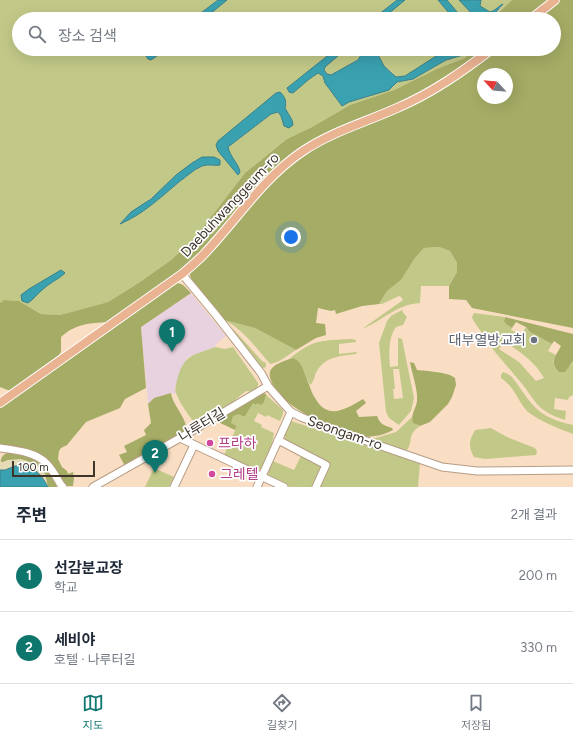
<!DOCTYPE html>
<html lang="ko">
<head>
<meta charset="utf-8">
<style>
	:root { --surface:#fff; --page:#f6f6f7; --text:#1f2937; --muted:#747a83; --line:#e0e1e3; --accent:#0f766e }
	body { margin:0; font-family:Figtree,"Noto Sans KR",sans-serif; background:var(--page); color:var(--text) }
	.compass { position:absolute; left:477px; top:68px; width:36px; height:36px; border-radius:50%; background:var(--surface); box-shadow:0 4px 16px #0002; rotate:296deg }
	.scale { position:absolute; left:12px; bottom:10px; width:83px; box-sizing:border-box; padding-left:4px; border:2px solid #3e3429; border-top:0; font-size:11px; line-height:14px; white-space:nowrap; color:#3e3429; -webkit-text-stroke:3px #fff; paint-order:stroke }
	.you { position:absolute; left:291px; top:237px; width:14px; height:14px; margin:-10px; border:3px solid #fff; border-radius:50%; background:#1a73e8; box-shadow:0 0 0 6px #1a73e833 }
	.badge { display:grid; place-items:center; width:26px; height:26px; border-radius:50%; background:var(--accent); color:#fff; font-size:13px; font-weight:700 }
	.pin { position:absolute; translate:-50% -33px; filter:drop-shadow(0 1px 2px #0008) }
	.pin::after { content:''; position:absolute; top:21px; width:14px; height:12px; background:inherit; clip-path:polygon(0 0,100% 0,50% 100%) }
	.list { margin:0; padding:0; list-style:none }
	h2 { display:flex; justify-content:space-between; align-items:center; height:52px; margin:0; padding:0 16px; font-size:17px }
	h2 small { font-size:13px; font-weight:400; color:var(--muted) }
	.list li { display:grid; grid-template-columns:26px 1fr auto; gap:12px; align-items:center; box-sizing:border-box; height:72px; padding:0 16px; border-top:1px solid var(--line) }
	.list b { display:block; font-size:15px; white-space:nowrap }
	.list p { margin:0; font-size:13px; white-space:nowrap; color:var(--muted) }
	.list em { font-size:13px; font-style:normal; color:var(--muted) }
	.icon { flex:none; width:22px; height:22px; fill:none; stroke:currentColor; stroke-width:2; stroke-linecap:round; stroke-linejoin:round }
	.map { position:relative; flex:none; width:573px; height:487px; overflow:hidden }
	.search { position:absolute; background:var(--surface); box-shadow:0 4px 16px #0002; left:12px; right:12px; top:12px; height:44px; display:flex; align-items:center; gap:10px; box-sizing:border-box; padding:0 14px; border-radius:22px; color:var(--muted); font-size:15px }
	.sheet { height:196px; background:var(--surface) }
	nav { display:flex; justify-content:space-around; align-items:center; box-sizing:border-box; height:56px; border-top:1px solid var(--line); background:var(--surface); font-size:11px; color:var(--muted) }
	nav a { display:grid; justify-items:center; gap:2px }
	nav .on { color:var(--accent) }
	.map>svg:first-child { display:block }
	.education { fill:#e9d2df }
	.green { fill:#c2c988; fill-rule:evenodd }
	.forest { fill:#a5ac65; fill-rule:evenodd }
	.sand { fill:#e4dab5 }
	.water { fill:#3aa1b0; stroke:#3b8088 }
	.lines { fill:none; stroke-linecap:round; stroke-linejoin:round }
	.minor-casing { stroke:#b69d84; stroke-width:9 }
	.major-casing { stroke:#fff; stroke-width:10 }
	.minor { stroke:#fff; stroke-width:7 }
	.major { stroke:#eab392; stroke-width:8 }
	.worship-dot { fill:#6b7280; stroke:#fff; stroke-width:1.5 }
	.hotel-dot { fill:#d1479c; stroke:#fff; stroke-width:1.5 }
	.labels { text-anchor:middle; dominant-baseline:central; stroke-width:3.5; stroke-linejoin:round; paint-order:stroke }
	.street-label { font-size:14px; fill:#3e3429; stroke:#fff }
	.worship-label { font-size:14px; fill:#5b616d; stroke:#fff; text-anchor:end }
	.hotel-label { font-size:14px; fill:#b23c85; stroke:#fff; text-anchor:start }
</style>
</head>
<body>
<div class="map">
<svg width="573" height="487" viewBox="0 0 573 487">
	<rect width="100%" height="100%" fill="#f9dec4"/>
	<!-- education -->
	<path class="education" d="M191 293 226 336 217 343 215 347 187 358 175 387 176 394 171 393 154 398 148 404 141 327Z"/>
	<!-- green -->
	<g class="green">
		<path d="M0 0H218L193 19H19V49H155L146 56 151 60 167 49H336L287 88 293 93 308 79 318 73 323 76 325 83 342 106 349 102 366 97 393 87 397 82 413 79 446 60 463 55 470 49H472L465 58 439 68 394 90 350 105 312 127 287 139 245 173 193 240 171 260 140 282 108 302 60 315 41 314 19 301 4 300 0 303ZM287 102 285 108 292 120 281 116 277 112 271 114 227 148 230 156 240 169 238 174 218 151ZM202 157H214V166L204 165 192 172 149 207 126 222 121 223C131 213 141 207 152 197 169 183 183 168 202 157ZM60 278 42 289 28 303 23 301 21 295Z"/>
		<path d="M227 0H397L373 19H204Z"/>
		<path d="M405 0H438L454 19H382Z"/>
		<path d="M447 0H459L477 19H463Z"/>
		<path d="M481 0H512L492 19H490L502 7 500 5 496 10 490 12 480 6Z"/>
		<path d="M346 49H373L371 50H364L358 60 331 75 327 74 324 70 325 67Z"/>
		<path d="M375 49H447L405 76 396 77 392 72 384 66Z"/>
		<path d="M439 247 450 251 457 263V272L449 286H421L420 303C395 305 384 320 362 329L403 300 401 297 399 296 382 304H379L387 291 401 280 415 258 424 248Z"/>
		<path d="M402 310 404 314 407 317 403 325 396 327C388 338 389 354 390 367L398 366V338H399L402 339 414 398 411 411 399 425 389 418 386 412 379 343 387 321 391 316ZM399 369 403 398 394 399 393 389H395L393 369Z"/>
		<path d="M474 313 505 317 504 318 506 324 512 328 511 330 521 335 526 327 530 332 552 344 548 351 556 355 553 361 570 366 573 361V395L569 397 568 400 555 398 554 409 566 411 565 420C553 416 544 412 536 403L523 385 495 352 473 320 472 317ZM504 342C519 350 536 363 544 378L536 381 519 362 499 349Z"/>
		<path d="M224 320 255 328 296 350C288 355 279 363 270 364 256 348 243 329 224 320Z"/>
		<path d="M229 326 235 331 262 361 266 363V367L263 368 260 367Z"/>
		<path d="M352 339 356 340V342L339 344V354L357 352 356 354C341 356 326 356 317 371 314 375 315 381 310 385L304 372 293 358 289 359C315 338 321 341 352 339Z"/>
		<path d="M215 347 225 349 233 347 258 383V386L253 392 246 391C231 403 212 421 192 420 187 412 180 404 177 395 174 391 176 385 177 380 184 354 192 356 215 347Z"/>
		<path d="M503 372 508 374 512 377C533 405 536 417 573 425V434C560 429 539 421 528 412 517 401 516 388 501 378V375Z"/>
		<path d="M264 393 283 410V414L280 421 267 415 266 417 258 413 254 421 262 425 261 427 274 433 271 449 262 469 256 470 224 455 237 426 220 418Z"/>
		<path d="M412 417C412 422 415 425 420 426 406 435 414 443 406 451L372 439 396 432Z"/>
		<path d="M291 421 420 463 418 487H319L330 464 285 440V434Z"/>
		<path d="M491 428 507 437 535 448 537 451 536 455 485 459 474 457C468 447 469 440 475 430Z"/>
		<path d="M302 454 320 463 322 468 314 487H290L269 477 268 472 273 461 294 470Z"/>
		<path d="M154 468 174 477 169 487H145Z"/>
	</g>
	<!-- forest -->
	<g class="forest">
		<path d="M512 0H551L526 19H492Z"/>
		<path d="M560 0H573V328L472 308 466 300 449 299V286L457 272V263L450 251 439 247 424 248 415 258 401 280 387 291 379 304 362 306 336 314 335 310 331 311 318 308 316 323 325 324 326 335 316 338 296 350 255 328 224 320 192 281 190 275V270L277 175 321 143 426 98 449 85 497 49H554V19H536ZM483 74H507V98H483Z"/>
		<path d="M472 49H484L481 54 420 94 303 147C264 172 240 214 208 246 178 276 142 298 108 322 90 323 75 324 61 337V352L59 355 10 391 0 387V303L4 300 19 301 41 314 60 315 108 302 140 282 171 260 193 240 245 173 287 139 312 127 350 105 394 90 439 68 465 58Z"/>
		<path d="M178 283 183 285 191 293 141 327 146 388 125 399 120 408 86 422 67 445 61 448 59 451 58 459 62 467 67 471 68 474 73 472 74 478 73 486H64L49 463 0 446V407L36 380 172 284Z"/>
		<path d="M505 317 573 334V361L565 372H559C549 361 556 356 561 346L554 341 552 344 530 332 526 327 516 322 512 328 506 324 504 321Z"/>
		<path d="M293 358C300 361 302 366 304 372 308 380 310 390 315 398 328 421 346 409 363 399L366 403 356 411 359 417 377 416C380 424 383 425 392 428L393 430C384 435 373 437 363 437 357 437 351 433 346 431 322 423 284 408 272 383 271 380 269 376 270 372 272 364 287 360 293 358Z"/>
		<path d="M410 362 414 363 417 370C426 371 448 372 455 378L456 385 452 397 448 404 430 422 420 426 413 423C410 415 416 409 417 401 418 389 412 374 410 362Z"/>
		<path d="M171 393C173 407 189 419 186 433L159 448 154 447 125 466 119 455 127 452 124 446 146 435 144 430 151 423 148 404 154 398Z"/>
		<path d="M262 393 266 394 264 402 261 405 257 403 256 405 253 403 245 416H243L239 414 233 416 231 423 237 426 235 430 216 421Z"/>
		<path d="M9 452C34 454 47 464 57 487H48L45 474 8 460 1 463C0 457 4 454 9 452Z"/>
	</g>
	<!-- sand -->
	<path class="sand" d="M20 459C29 461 41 465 45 474 46 476 46 481 47 484 40 472 29 464 15 466 9 467 6 470 0 470V461L4 463 8 460Z"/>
	<!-- water -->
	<g class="water">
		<path d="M218 0H227L204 19H193Z"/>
		<path d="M397 0H405L382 19H373Z"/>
		<path d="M438 0H447L463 19H454Z"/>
		<path d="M459 0H481L480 6 490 12C497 10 498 6 503 4L490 19H477Z"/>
		<path d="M155 49H167L151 60 148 59 146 56Z"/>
		<path d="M336 49H346L325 67 324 70 327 74 331 75 358 60 364 50H371L375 49 384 66 396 77 405 76 447 49H470L463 55 446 60 413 79 397 82 389 90 349 102 342 106 325 83 323 76 318 73 308 80 293 93 289 92 287 88Z"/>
		<path d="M280 92C285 97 287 101 285 108L292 120 293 125 289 128 284 126 281 116 278 112 271 114 228 147C230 157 239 164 240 172L238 175 218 151 216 145 218 141 276 93Z"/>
		<path d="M202 157H214L220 160V165C215 166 207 164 202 166 193 170 186 177 179 182 161 197 142 215 120 224L131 212 151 199 176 175 192 163Z"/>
		<path d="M61 270 65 273C58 280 49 283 42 290 37 294 34 299 28 303L22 301 21 295 29 289Z"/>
		<path d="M15 466C33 465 40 472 48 487H0V470H5Z"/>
	</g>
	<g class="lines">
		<!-- minor casing -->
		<g class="minor-casing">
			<g id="minor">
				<path d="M182 274 216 315 261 373 268 386 282 402 291 412 301 417 326 427 442 467 477 471 573 470"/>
				<path d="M180 438 284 487"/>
				<path d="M278 440 326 465 316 487"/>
				<path d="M0 448C15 450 36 452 47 464 53 470 57 479 61 485L63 487"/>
				<path d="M93 487 180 438 268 386"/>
				<path d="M174 487 194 445"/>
				<path d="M257 487 291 412"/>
			</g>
		</g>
		<!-- major casing -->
		<g class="major-casing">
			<g id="major">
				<path d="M531 19 555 0"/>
				<path d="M0 403 182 274C190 267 199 260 206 252 238 218 264 177 303 151 331 132 366 122 397 108 432 93 462 72 492 49"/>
			</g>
		</g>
		<!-- minor -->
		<use href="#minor" class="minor"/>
		<!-- major -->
		<use href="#major" class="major"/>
	</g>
	<!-- markers -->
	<circle class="worship-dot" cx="534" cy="340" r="4"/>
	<g class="hotel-dot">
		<circle cx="210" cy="443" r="4"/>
		<circle cx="212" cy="474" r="4"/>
	</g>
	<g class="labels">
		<!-- street labels -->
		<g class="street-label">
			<text transform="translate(230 205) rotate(-47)">Daebuhwanggeum-ro</text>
			<text transform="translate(202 425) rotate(-31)">나루터길</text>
			<text transform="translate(345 433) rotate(19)">Seongam-ro</text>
		</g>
		<!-- worship labels -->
		<g class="worship-label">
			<text x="526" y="340">대부열방교회</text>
		</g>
		<!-- hotel labels -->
		<g class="hotel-label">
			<text x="218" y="443">프라하</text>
			<text x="220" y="474">그레텔</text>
		</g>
	</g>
</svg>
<svg class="compass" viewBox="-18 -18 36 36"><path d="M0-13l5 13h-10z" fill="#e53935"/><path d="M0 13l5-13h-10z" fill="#747a83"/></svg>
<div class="scale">100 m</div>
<div class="you"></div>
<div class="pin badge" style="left:172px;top:352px">1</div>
<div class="pin badge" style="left:155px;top:473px">2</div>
<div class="search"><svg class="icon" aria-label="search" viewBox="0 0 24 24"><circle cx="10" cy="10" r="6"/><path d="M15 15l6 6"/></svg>장소 검색</div>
</div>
<section class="sheet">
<h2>주변<small>2개 결과</small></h2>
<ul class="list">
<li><span class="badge">1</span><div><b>선감분교장</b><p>학교</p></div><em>200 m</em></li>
<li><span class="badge">2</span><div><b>세비야</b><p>호텔 · 나루터길</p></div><em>330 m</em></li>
</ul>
</section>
<nav>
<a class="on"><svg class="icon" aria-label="map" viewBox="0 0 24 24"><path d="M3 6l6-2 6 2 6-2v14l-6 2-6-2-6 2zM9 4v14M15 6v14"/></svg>지도</a>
<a><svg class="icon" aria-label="directions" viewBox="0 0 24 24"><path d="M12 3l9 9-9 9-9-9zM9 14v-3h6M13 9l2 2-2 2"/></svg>길찾기</a>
<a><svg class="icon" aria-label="saved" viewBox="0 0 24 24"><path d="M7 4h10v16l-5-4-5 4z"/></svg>저장됨</a>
</nav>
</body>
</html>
